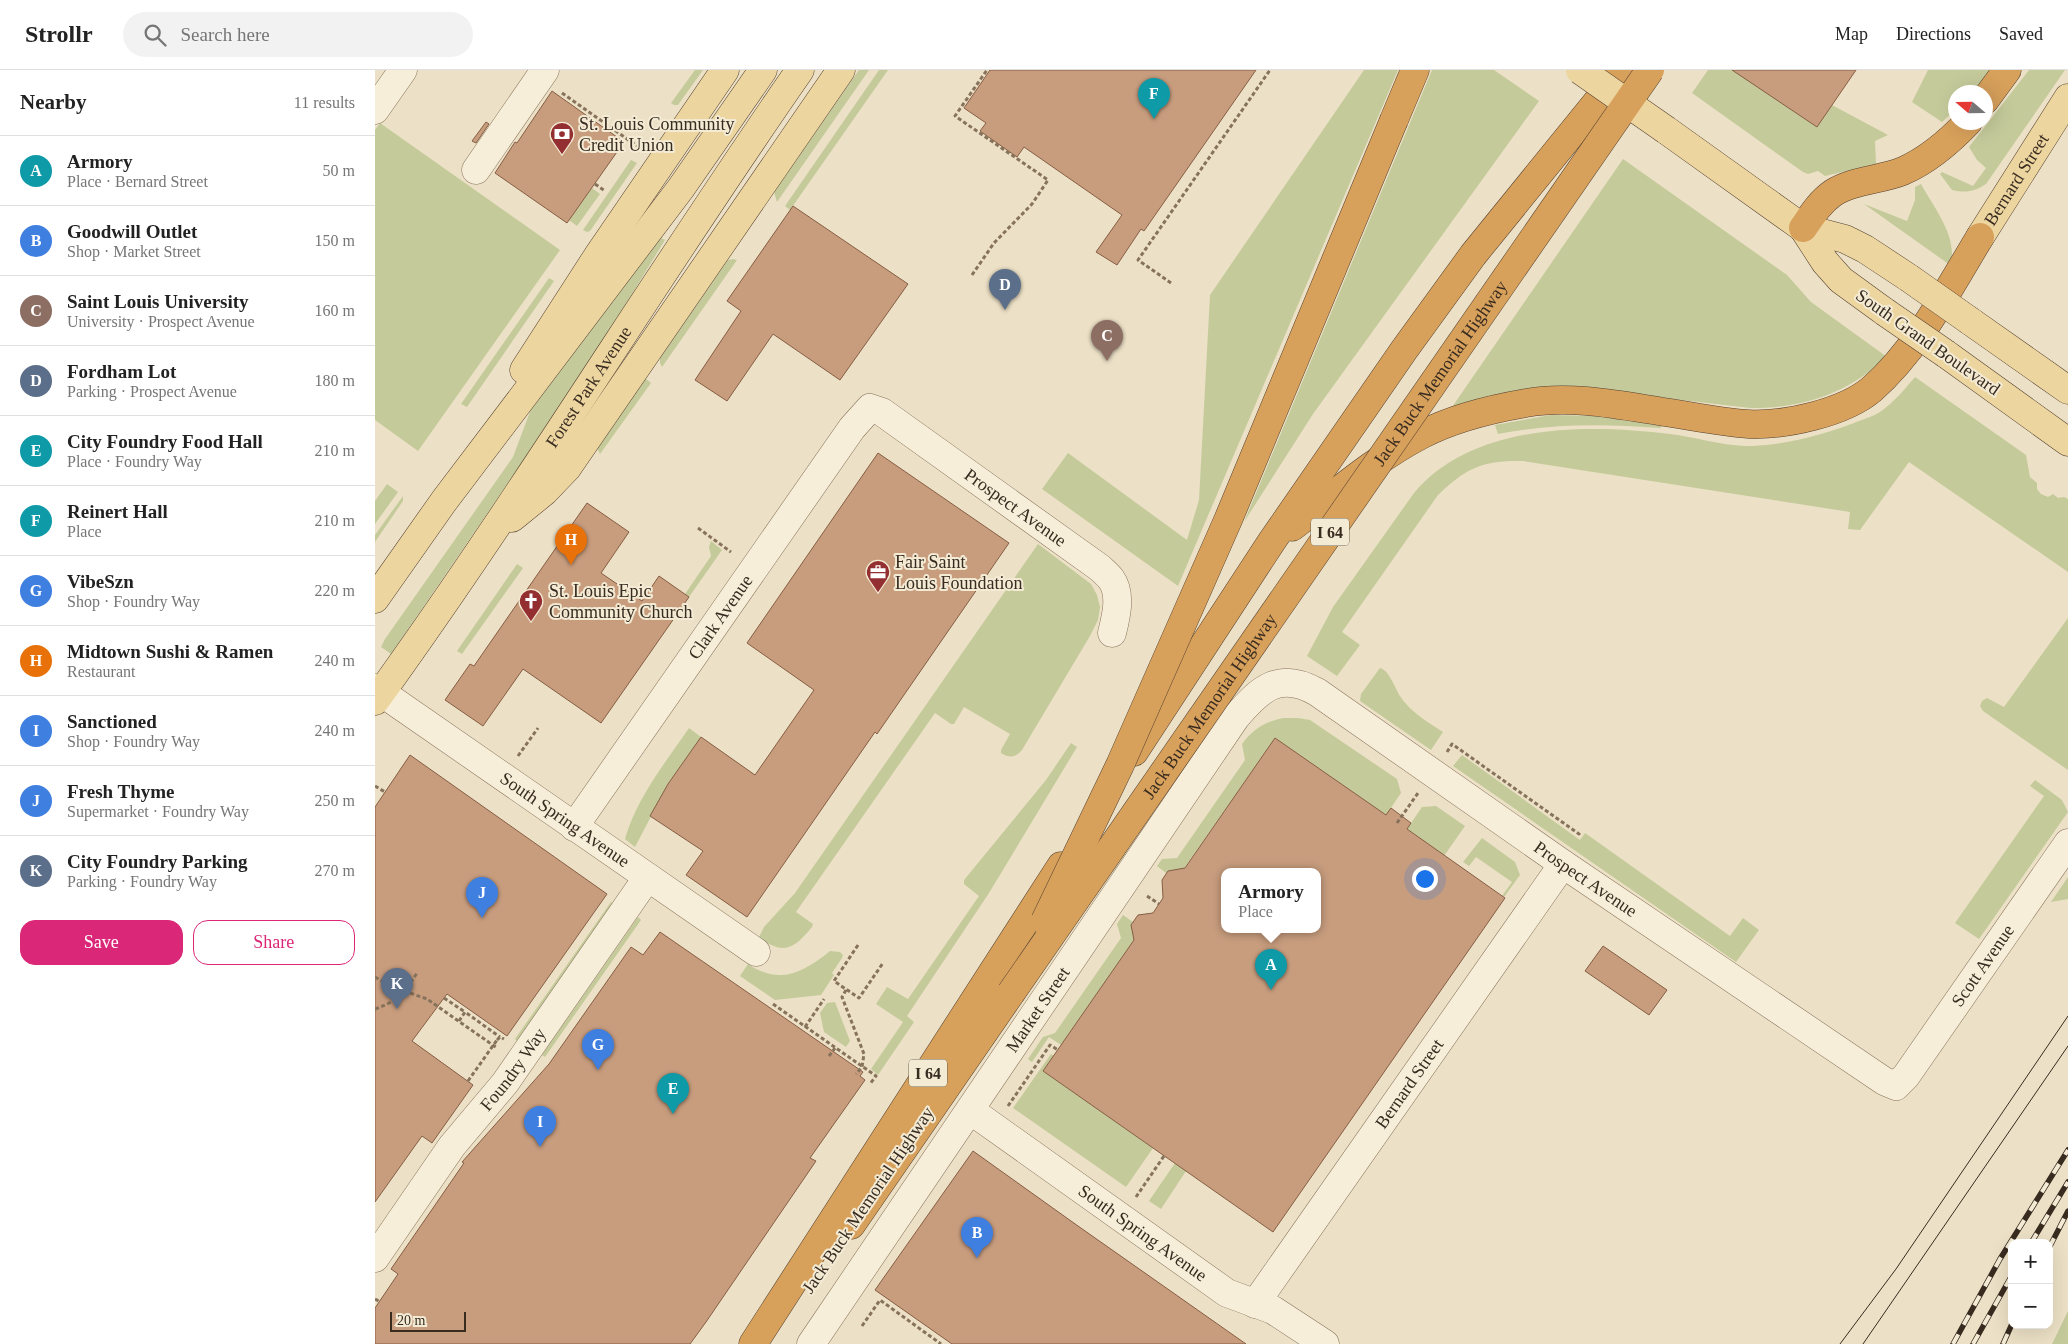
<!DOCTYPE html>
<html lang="en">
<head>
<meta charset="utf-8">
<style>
	:root { --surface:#fff; --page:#f2f2f2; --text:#222; --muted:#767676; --line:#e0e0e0; --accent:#db2777 }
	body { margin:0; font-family:"Times New Roman",serif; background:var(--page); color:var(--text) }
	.controls { position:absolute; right:15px; bottom:15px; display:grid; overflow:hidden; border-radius:10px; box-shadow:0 5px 20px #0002 }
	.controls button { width:45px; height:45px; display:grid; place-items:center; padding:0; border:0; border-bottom:1px solid var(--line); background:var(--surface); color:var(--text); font:25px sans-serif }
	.compass { position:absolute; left:1573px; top:15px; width:45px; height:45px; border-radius:50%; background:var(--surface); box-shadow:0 5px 20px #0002; rotate:290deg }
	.scale { position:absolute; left:15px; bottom:12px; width:76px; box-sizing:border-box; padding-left:5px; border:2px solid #382b20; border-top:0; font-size:14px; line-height:18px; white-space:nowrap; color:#382b20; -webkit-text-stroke:4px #f4ebd5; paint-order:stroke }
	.you { position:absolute; left:1049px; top:808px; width:18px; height:18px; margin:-12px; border:4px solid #fff; border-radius:50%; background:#1a73e8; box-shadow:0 0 0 8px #1a73e833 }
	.badge { display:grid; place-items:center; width:32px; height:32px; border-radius:50%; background:var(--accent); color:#fff; font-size:16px; font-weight:700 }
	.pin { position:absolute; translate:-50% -41px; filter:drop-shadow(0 1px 2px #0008) }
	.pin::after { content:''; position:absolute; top:26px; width:18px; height:15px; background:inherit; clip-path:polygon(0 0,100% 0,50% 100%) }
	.popup { position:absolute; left:846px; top:798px; width:100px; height:65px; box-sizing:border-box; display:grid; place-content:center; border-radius:10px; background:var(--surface); filter:drop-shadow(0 1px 4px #0005); font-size:16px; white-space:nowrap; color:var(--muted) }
	.popup b { font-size:19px; color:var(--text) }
	.popup::after { content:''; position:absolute; left:50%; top:100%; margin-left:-10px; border:10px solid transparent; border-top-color:var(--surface) }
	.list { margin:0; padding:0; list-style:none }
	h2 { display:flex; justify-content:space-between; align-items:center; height:65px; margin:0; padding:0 20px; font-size:21px }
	h2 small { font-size:16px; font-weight:400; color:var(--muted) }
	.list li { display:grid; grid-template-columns:32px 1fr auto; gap:15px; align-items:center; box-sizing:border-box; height:70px; padding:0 20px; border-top:1px solid var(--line) }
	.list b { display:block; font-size:19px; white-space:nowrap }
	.list p { margin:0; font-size:16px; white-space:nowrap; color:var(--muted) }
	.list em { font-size:16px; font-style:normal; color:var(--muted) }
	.actions { display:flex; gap:10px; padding:15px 20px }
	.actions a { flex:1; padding:11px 0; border:1px solid var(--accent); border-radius:15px; text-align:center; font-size:18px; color:var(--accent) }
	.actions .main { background:var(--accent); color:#fff }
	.icon { flex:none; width:28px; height:28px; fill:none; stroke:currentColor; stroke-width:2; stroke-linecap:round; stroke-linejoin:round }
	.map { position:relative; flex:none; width:1693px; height:1274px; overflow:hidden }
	header { display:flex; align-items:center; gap:30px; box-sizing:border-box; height:70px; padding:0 25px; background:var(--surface); border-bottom:1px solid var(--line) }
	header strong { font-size:24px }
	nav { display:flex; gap:28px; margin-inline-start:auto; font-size:18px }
	.search { width:350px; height:45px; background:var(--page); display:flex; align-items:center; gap:12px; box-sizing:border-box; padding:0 18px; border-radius:28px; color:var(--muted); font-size:19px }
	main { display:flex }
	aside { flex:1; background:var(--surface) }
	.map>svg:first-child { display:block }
	.green { fill:#c4ca9a }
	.building { fill:#c89d7e; stroke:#855d43; fill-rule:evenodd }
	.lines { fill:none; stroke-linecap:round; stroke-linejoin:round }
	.minor-casing { stroke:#87735c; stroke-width:29 }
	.major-casing { stroke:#554130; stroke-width:29 }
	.highway-casing { stroke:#554130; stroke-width:29 }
	.path { stroke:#87735c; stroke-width:3; stroke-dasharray:4 2.5; stroke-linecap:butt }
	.minor { stroke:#f7eed9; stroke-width:28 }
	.major { stroke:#edd5a0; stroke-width:28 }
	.highway { stroke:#d7a05b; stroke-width:28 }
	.tram { stroke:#382b20; stroke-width:1 }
	.rail-casing { stroke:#382b20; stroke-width:5.5 }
	.rail { stroke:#f4ebd5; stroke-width:4; stroke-dasharray:11; stroke-linecap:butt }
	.major-bridge-casing { stroke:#554130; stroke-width:29; stroke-linecap:butt }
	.highway-bridge-casing { stroke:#554130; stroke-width:29; stroke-linecap:butt }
	.path-bridge { stroke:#87735c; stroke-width:3; stroke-dasharray:4 2.5; stroke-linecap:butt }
	.major-bridge { stroke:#edd5a0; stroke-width:28 }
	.highway-bridge { stroke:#d7a05b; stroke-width:28 }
	.labels { text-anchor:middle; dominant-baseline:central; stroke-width:4; stroke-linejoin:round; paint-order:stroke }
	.shield { fill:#f4ebd5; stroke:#706556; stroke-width:1 }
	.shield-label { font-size:16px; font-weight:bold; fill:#382b20 }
	.poi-label { font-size:18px; fill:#382b20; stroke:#f4ebd5; text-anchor:start }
	.street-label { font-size:18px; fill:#382b20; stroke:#f4ebd5 }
</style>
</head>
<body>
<header>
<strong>Strollr</strong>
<div class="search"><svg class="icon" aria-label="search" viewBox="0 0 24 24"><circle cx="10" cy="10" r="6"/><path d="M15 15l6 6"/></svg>Search here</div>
<nav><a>Map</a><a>Directions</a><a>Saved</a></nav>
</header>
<main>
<aside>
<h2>Nearby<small>11 results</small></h2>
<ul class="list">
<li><span class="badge" style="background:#0f9aa8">A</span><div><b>Armory</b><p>Place · Bernard Street</p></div><em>50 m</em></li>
<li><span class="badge" style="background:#3f7fe0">B</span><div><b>Goodwill Outlet</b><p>Shop · Market Street</p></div><em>150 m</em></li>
<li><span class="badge" style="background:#8d6e63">C</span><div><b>Saint Louis University</b><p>University · Prospect Avenue</p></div><em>160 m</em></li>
<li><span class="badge" style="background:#5c6f8a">D</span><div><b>Fordham Lot</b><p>Parking · Prospect Avenue</p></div><em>180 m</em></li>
<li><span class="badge" style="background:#0f9aa8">E</span><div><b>City Foundry Food Hall</b><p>Place · Foundry Way</p></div><em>210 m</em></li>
<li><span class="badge" style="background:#0f9aa8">F</span><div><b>Reinert Hall</b><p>Place</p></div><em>210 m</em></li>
<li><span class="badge" style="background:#3f7fe0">G</span><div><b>VibeSzn</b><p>Shop · Foundry Way</p></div><em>220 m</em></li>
<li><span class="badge" style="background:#e8710a">H</span><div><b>Midtown Sushi &amp; Ramen</b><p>Restaurant</p></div><em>240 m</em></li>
<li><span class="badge" style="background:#3f7fe0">I</span><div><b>Sanctioned</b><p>Shop · Foundry Way</p></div><em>240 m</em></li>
<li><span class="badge" style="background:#3f7fe0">J</span><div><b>Fresh Thyme</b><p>Supermarket · Foundry Way</p></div><em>250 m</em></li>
<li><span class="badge" style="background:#5c6f8a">K</span><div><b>City Foundry Parking</b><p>Parking · Foundry Way</p></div><em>270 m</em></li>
</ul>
<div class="actions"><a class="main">Save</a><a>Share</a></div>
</aside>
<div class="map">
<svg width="1693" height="1274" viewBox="0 0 1693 1274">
	<rect width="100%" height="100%" fill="#ece1c6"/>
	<!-- green -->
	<g class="green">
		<path d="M320 0H328L303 35H299L296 33Z"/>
		<path d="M484 0H494L402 132 399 122Z"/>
		<path d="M504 0H513L415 140 410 136Z"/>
		<path d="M989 0H1023L803 516 667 419 693 383 812 470 824 430 835 225Z"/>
		<path d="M1057 0H1119L1164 31 938 344 869 452Z"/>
		<path d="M1333 0H1360L1361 2 1442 57 1457 35 1513 65 1500 71 1501 94 1450 106 1443 101 1433 104 1428 102 1317 23Z"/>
		<path d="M1553 0H1614L1599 22H1580V40L1567 52 1537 32Z"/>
		<path d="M1654 0H1690L1611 114C1599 122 1591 123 1577 120L1565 104 1567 102 1598 116 1611 98 1602 90 1594 77Z"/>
		<path d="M5 53 185 180 43 381 0 350V60Z"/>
		<path d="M1248 89 1412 205 1436 232 1512 287C1471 324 1430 338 1375 338L1204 318 1075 340Z"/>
		<path d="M256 90 262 93 215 161 212 162 208 160Z"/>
		<path d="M1546 114C1559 138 1584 168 1575 195L1489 134 1532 151 1540 130V117Z"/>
		<path d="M217 118 225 124 202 156 194 150Z"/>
		<path d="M286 168 290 170 211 299 16 584 6 577 10 569 138 387 156 339Z"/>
		<path d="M358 189 362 190 287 297 285 293V288L353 190Z"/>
		<path d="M174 208 179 211 92 337 86 334Z"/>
		<path d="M1540 307 1651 385 1655 407 1662 413V419L1666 424 1673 427 1678 424 1683 428 1689 427 1693 429V502L1534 392 1485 460 1473 459 1475 442 1148 391C1108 390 1091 398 1063 425L967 562 985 575 962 606 932 586 958 537 1039 423C1098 353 1211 354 1295 364 1319 367 1345 375 1370 376 1408 376 1448 365 1484 351 1491 348 1499 346 1505 342 1519 332 1529 320 1540 307Z"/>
		<path d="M270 308 276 313 225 384 222 378Z"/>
		<path d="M1176 345 1222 346 1286 356V358C1229 354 1179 353 1123 364L1120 355Z"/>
		<path d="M12 414 23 422 0 454V431Z"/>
		<path d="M28 426V431L0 472V465Z"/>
		<path d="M336 471 347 480 314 527 310 524 336 486 334 477Z"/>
		<path d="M663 474 716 514 722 525 725 537 723 550 715 566 647 680C641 687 635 689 626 683V680L635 664 589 637 579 654H576L560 643 421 842 438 854 437 857C419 879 408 886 384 867L389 857 420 823Z"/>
		<path d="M142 494 148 498 87 584 82 581Z"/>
		<path d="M1693 548V700L1608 641 1605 636 1607 631 1612 628 1629 637Z"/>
		<path d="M1005 598C1014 600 1020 618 1025 626 1035 642 1053 652 1068 662L1056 680 985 631 986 624Z"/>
		<path d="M908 648H923L935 650 1022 709 1026 723 1011 745 900 668 805 804 799 800 791 803 782 796 787 789 802 788 870 690 867 674C878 659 890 652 908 648Z"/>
		<path d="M314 658 326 667 293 714 260 777 250 769C261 729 290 693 314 658Z"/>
		<path d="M696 673 702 677 614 823 532 946 539 952 503 1005 496 999 528 952 501 934 512 917 533 929 604 826 589 814V810L671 710Z"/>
		<path d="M1087 685 1205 770 1210 763 1355 866 1368 848 1384 860 1361 892 1078 696Z"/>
		<path d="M1660 710 1687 730 1693 742 1604 869 1580 853 1669 726 1655 716Z"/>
		<path d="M1061 736 1090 756 1069 786 1032 759 1047 737Z"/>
		<path d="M1107 768 1140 792 1145 805 1129 827 1127 826 1137 812 1101 787 1094 796 1088 792Z"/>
		<path d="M1693 807V829L1676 832Z"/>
		<path d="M236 832 239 834 142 971 140 969Z"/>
		<path d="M748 845 758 852 763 864 686 975 674 967 657 992 653 989 668 967 680 963 746 868 742 854Z"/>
		<path d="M263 847 266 850 170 987 167 985Z"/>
		<path d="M455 881 465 882 468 885 467 888 457 903 459 905 446 925 400 930 365 906 373 894C405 916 429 902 455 881Z"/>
		<path d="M460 932 475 971 471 977 449 962 445 943 452 933Z"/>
		<path d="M676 984 679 986 668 1001 778 1078 751 1117 638 1038Z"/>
		<path d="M800 1093 811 1101 786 1139 774 1131Z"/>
		<path d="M1693 1241V1274H1677L1679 1270Z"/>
	</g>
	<!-- building -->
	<g class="building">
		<path d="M615 0H881L769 161 766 159 742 195 721 182 747 145 649 77 642 87 605 61 611 53 589 38Z"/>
		<path d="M1357 0H1481L1442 57Z"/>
		<path d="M177 21 249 72 192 153 120 103 140 72 142 73Z"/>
		<path d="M111 52 114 54 101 73 97 71Z"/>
		<path d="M418 136 533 214 465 310 398 264 352 331 320 310 366 241 352 231Z"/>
		<path d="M503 383 634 473 502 664 500 662 372 847 311 805 328 781 275 746 293 714 326 667 380 705 439 620 372 573Z"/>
		<path d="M212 433 254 462 226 503 267 531 284 506 314 527 226 653 148 599 108 656 70 630 95 594 99 596Z"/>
		<path d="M900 668 1011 745 1016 738 1036 753 1032 759 1130 828 898 1162 668 1001 759 870 756 855 763 845 778 843 788 828 787 810 793 801 810 798ZM850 801H942V859H850Z"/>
		<path d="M35 685 232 824 132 966 72 924 37 971 98 1015 57 1073 47 1066 0 1132V737Z"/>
		<path d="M285 862 488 1002 485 1006 490 1010 435 1088 441 1091 331 1252 315 1274H0V1238L23 1204 16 1199 89 1093 87 1092 174 994 256 877 268 885Z"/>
		<path d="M1228 876 1292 920 1274 945 1210 901Z"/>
		<path d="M598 1081 703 1156 871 1274H577L500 1220Z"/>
	</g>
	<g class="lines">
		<!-- minor casing -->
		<g class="minor-casing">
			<g id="minor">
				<path d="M0 40 28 0"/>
				<path d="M101 100 170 0"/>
				<path id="s1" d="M0 618 381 882"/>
				<path id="s2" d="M199 757 477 358 495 338 507 342 725 498C728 501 733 505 736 509 747 524 741 547 737 563"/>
				<path id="s3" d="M595 1040 852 1223 898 1240 950 1274"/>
				<path id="s4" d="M0 1188 77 1076 130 1013 272 808"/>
				<path id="s5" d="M880 1234 1188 794"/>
				<path id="s6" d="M436 1274 861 647C886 618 904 601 942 622L1188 794 1509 1011 1521 1016 1531 1006 1693 773"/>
			</g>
		</g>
		<!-- major casing -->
		<g class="major-casing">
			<g id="major">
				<path d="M1291 60 1428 158 1470 169 1490 179 1534 208"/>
				<path d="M1428 158 1450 192 1466 210 1510 242"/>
				<path id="s7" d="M1605 167 1693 28"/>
				<path d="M1595 251 1693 320"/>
				<path d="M1571 284 1693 372"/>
				<path d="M149 300 222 187 350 0"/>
				<path d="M137 448 169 422 192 398 466 0"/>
				<path d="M0 529 69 431 306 118 388 0"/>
				<path id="s8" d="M0 631C149 425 280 208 425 0"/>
			</g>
		</g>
		<!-- highway casing -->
		<g class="highway-casing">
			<g id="highway">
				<path d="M1610 30 1632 0"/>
				<path d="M1019 50 1040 0"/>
				<path d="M1428 158C1437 145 1445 132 1458 123 1478 110 1506 110 1528 101 1553 90 1574 72 1593 52"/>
				<path d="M917 457C959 425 1000 389 1046 365 1078 348 1116 339 1151 333 1196 325 1244 335 1289 342 1317 346 1345 352 1373 354 1409 356 1469 343 1497 319 1542 280 1574 218 1605 167"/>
				<path d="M759 682 897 471 1029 280 1098 185 1248 0"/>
				<path d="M476 1155 636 923"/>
				<path d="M378 1274 686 796"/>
			</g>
		</g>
		<!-- path -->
		<g class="path">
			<path d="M187 23 262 76"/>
			<path d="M220 114 230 121"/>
			<path d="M597 205 619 173 657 134 673 110 580 46 612 0"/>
			<path d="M796 213 763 190 895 0"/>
			<path d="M323 458 356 482"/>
			<path d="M1072 682 1077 674 1204 764 1206 761"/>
			<path d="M143 686 163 658"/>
			<path d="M0 716 10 722"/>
			<path d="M1022 753 1043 723"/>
			<path d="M772 826 784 834"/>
			<path d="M483 875 459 911 484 928 508 893"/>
			<path d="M0 907 18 917 52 929 122 978"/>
			<path d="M471 920 467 927 489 984 487 997 481 1004"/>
			<path d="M69 928 90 942"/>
			<path d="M398 934 501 1006 495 1014"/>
			<path d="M0 939C23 931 29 923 42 903"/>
			<path d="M84 951 90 942 125 967"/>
			<path d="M430 957 449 929"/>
			<path d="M122 970 125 967 129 969"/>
			<path d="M454 986 460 978"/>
			<path d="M633 1036 675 975 683 980"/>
			<path d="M761 1127 789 1086"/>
			<path d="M0 1229 4 1231"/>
			<path d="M487 1256 505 1230 566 1274"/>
		</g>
		<!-- minor -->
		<use href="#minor" class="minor"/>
		<!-- major -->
		<use href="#major" class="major"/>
		<!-- highway -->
		<use href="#highway" class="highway"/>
		<!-- tram -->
		<g class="tram">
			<path d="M1465 1274 1521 1199 1693 946"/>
			<path d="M1488 1274 1693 976"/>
		</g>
		<!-- rail casing -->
		<g class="rail-casing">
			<g id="rail">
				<path d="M1656 1173 1693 1112"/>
				<path d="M1674 1178 1693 1141"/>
				<path d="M1578 1274 1625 1189 1693 1080"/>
				<path d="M1598 1274 1637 1205"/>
				<path d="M1628 1274 1637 1254"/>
			</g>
		</g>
		<!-- rail -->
		<use href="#rail" class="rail"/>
		<!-- major-bridge casing -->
		<g class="major-bridge-casing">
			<g id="major-bridge">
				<path d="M1205 0 1291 60"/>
				<path d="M1534 208 1595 251"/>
				<path d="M1510 242 1571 284"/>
			</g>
		</g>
		<!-- highway-bridge casing -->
		<g class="highway-bridge-casing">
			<g id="highway-bridge">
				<path d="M670 851 745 695 853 450 1019 50"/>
				<path id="s9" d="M636 923 1275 0"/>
			</g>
		</g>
		<!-- path-bridge -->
		<path class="path-bridge" d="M93 1011 122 970"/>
		<!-- major-bridge -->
		<use href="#major-bridge" class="major-bridge"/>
		<!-- highway-bridge -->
		<use href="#highway-bridge" class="highway-bridge"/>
	</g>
	<!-- icons -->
	<defs>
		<g id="bank-pin" transform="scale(1.25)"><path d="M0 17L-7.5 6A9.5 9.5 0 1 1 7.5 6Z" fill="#932f30" stroke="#f4ebd5"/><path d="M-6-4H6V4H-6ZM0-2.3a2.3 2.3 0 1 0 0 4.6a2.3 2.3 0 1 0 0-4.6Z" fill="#fff"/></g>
		<g id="office-pin" transform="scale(1.25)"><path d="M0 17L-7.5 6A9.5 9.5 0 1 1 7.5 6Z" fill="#932f30" stroke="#f4ebd5"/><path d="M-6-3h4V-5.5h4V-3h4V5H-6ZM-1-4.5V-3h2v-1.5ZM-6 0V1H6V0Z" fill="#fff"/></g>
		<g id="church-pin" transform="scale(1.25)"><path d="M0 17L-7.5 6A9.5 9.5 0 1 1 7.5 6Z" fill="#932f30" stroke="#f4ebd5"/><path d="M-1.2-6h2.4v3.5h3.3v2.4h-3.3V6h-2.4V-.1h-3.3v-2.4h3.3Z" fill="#fff"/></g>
	</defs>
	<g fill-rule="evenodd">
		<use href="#bank-pin" x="187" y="64"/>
		<use href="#office-pin" x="503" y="502"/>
		<use href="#church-pin" x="156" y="531"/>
	</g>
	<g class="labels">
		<!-- shield labels -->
		<g class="shield">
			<rect x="936" y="448.5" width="38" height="27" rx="4"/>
			<rect x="534" y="989.5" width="38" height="27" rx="4"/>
		</g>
		<g class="shield-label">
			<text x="955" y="462">I 64</text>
			<text x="553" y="1003">I 64</text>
		</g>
		<!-- poi labels -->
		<g class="poi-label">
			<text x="204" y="54">St. Louis Community<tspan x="204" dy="21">Credit Union</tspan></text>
			<text x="520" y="492">Fair Saint<tspan x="520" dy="21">Louis Foundation</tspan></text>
			<text x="174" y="521">St. Louis Epic<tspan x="174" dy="21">Community Church</tspan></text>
		</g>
		<!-- street labels -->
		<g class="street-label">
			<text stroke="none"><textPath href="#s7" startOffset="68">Bernard Street</textPath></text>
			<text transform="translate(1553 272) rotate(35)">South Grand Boulevard</text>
			<text stroke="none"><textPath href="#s9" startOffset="754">Jack Buck Memorial Highway</textPath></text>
			<text stroke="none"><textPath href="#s8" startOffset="380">Forest Park Avenue</textPath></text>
			<text stroke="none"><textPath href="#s2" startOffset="690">Prospect Avenue</textPath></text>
			<text stroke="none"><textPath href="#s2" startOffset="256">Clark Avenue</textPath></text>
			<text stroke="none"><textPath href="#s9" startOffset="349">Jack Buck Memorial Highway</textPath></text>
			<text stroke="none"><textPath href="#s1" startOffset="231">South Spring Avenue</textPath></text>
			<text stroke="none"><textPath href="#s6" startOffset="1180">Prospect Avenue</textPath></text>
			<text stroke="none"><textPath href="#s6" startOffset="1702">Scott Avenue</textPath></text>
			<text stroke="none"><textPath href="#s6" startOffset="404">Market Street</textPath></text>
			<text stroke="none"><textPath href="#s4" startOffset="234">Foundry Way</textPath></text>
			<text stroke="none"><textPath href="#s5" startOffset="269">Bernard Street</textPath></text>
			<text transform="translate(493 1130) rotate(-56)">Jack Buck Memorial Highway</text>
			<text stroke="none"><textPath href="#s3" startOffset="212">South Spring Avenue</textPath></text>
		</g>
	</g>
</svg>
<div class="controls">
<button>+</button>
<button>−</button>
</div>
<svg class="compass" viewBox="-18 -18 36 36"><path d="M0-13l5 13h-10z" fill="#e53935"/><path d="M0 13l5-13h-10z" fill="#767676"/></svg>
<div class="scale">20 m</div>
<div class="you"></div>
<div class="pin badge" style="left:896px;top:920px;background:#0f9aa8">A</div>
<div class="popup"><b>Armory</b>Place</div>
<div class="pin badge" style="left:602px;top:1188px;background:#3f7fe0">B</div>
<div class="pin badge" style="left:732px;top:291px;background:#8d6e63">C</div>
<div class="pin badge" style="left:630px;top:240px;background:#5c6f8a">D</div>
<div class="pin badge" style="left:298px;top:1044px;background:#0f9aa8">E</div>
<div class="pin badge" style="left:779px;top:49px;background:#0f9aa8">F</div>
<div class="pin badge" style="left:223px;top:1000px;background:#3f7fe0">G</div>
<div class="pin badge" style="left:196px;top:495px;background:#e8710a">H</div>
<div class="pin badge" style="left:165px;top:1077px;background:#3f7fe0">I</div>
<div class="pin badge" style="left:107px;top:848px;background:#3f7fe0">J</div>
<div class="pin badge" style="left:22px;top:939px;background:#5c6f8a">K</div>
</div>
</main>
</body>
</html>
